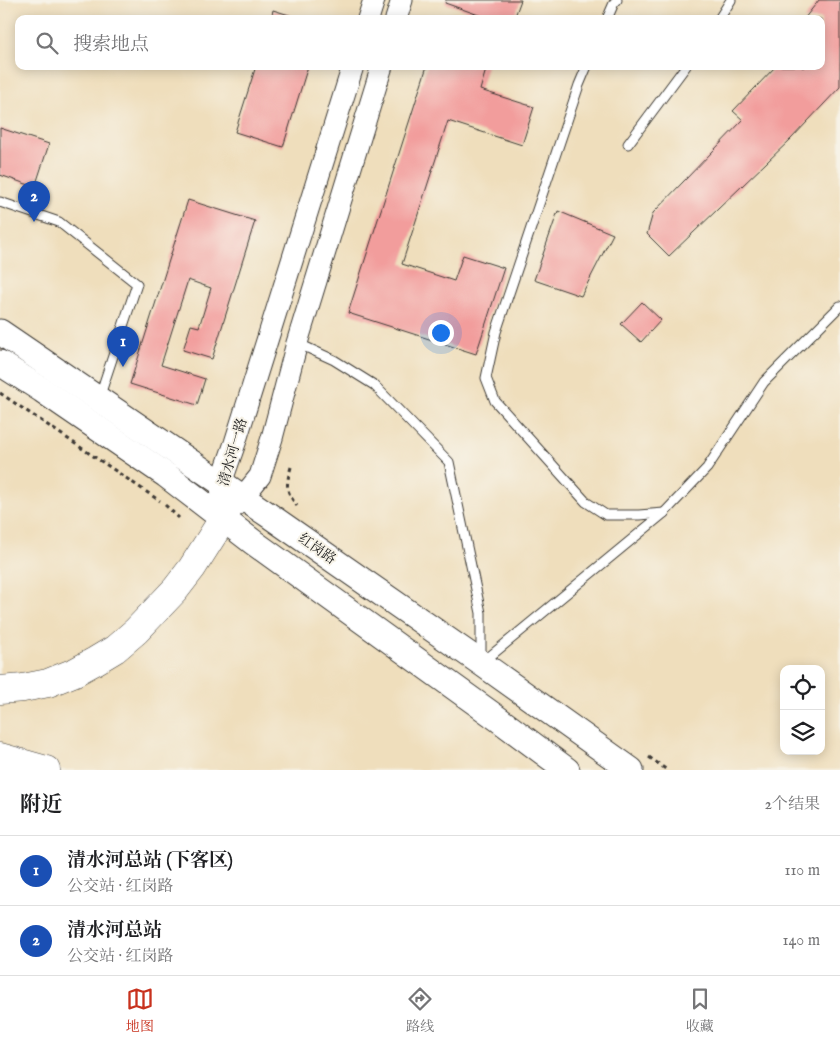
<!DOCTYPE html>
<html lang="zh">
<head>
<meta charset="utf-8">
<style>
	:root { --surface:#fff; --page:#f2f2f2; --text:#202124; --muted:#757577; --line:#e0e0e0; --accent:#c8321e }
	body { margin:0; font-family:"IM FELL English","Noto Serif SC",serif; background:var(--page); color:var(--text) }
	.controls { position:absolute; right:15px; bottom:15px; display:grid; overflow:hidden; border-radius:10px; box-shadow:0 2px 12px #0003 }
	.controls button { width:45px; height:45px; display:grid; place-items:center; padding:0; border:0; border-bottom:1px solid var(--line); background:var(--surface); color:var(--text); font:25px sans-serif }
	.you { position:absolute; left:440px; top:332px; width:18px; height:18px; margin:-12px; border:4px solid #fff; border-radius:50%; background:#1a73e8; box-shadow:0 0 0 8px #1a73e833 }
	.badge { display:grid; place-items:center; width:32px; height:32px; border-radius:50%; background:var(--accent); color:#fff; font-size:16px; font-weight:700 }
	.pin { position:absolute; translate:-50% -41px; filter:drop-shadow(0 1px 2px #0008) }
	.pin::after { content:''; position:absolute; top:26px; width:18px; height:15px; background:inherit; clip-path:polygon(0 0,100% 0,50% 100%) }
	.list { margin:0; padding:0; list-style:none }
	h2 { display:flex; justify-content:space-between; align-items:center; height:65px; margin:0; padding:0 20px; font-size:21px }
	h2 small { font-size:16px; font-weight:400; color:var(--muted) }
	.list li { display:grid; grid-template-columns:32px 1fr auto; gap:15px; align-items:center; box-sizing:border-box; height:70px; padding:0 20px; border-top:1px solid var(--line) }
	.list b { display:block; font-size:19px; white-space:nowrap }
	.list p { margin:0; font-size:16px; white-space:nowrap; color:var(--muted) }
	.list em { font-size:16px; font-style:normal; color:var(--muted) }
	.icon { flex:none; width:28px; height:28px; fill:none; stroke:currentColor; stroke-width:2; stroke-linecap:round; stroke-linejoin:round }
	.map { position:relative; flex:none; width:840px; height:770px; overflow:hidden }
	.search { position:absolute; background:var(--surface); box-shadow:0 2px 12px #0003; left:15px; right:15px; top:15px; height:55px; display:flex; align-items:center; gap:12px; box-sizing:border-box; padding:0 18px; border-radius:10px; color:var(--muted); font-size:19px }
	.sheet { height:205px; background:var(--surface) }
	nav { display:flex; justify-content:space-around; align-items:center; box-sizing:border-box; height:70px; border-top:1px solid var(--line); background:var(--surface); font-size:14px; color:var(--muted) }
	nav a { display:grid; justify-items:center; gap:2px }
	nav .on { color:var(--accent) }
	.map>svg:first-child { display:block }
	.building { fill:#f29d9c }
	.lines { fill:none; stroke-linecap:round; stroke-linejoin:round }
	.service-casing { stroke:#3c3934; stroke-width:11 }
	.tertiary-casing { stroke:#3c3934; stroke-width:23 }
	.secondary-casing { stroke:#3c3934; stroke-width:27 }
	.trunk-casing { stroke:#3c3934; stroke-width:29 }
	.path { stroke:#3c3934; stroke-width:3; stroke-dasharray:4 4; stroke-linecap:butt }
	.service { stroke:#fff; stroke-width:9 }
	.tertiary { stroke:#fff; stroke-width:21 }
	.secondary { stroke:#fff; stroke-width:25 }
	.trunk { stroke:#fff; stroke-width:28 }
	.labels { text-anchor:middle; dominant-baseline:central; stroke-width:4; stroke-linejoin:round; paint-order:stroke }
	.street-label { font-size:14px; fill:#1c1c1c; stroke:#f7f3e8 }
</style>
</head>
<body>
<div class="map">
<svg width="840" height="770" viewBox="0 0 840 770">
	<rect width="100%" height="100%" fill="#f7f3e8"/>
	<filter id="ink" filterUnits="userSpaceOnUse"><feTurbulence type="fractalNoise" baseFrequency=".02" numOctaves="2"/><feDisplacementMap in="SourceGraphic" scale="10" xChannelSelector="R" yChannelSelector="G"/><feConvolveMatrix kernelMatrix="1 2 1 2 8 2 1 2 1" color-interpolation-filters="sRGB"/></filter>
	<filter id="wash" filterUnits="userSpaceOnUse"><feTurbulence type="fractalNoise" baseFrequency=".0096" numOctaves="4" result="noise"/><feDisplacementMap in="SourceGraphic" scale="20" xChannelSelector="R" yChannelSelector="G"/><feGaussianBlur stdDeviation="1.12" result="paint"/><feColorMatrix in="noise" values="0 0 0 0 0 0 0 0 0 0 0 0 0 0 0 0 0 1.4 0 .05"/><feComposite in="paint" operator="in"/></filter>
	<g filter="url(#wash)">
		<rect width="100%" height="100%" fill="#efdebc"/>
		<g id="blocks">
			<!-- building -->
			<g class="building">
				<path d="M446 0H521L514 19H490L445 3Z"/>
				<path d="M819 0H840V87L791 139 669 256 647 234 653 213 743 120 733 111 776 66H801L803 68 804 66H821V19H804Z"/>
				<path d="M273 10 299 18V19H271Z"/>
				<path d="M256 66H308L283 147 235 132Z"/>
				<path d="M427 66H487L480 90 534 107 522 145 448 121 402 264 454 281 463 255 504 268 476 354 348 313Z"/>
				<path d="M0 128 49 144 35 187 0 175Z"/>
				<path d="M188 200 255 221 212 359 183 350 191 325 199 327 211 288 188 280 161 365 205 379 197 405 130 384Z"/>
				<path d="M558 211 613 234 581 296 534 280Z"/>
				<path d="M642 302 661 320 641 342 621 324Z"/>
			</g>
		</g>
	</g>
	<g filter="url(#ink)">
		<use href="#blocks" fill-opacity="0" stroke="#3c3934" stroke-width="1"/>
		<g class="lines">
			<!-- service casing -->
			<g class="service-casing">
				<g id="service">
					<path d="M607 19 614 3 617 0"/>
					<path d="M719 19 731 0"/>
					<path d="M587 66 579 85 496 332 486 378 495 401 586 502 606 515H639L664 513"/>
					<path d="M628 144 686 66"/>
					<path d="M0 202 59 222 137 284 99 398"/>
					<path d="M297 343 334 360 374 385 449 462 481 613V658"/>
					<path d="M483 662 664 513 707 468 764 382 840 306"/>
				</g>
			</g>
			<!-- tertiary casing -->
			<g class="tertiary-casing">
				<g id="tertiary">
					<path d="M368 19 374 0"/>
					<path d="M396 19 402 0"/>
					<path d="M222 498 221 483 235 443 353 66"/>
					<path d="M223 519 243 497 260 476 272 438 297 343 382 66"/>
				</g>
			</g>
			<!-- secondary casing -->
			<g class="secondary-casing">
				<g id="secondary">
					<path d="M0 332 270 516 481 663 631 770"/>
					<path d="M0 363 42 390 166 475 253 542 497 718 567 770"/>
				</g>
			</g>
			<!-- trunk casing -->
			<g class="trunk-casing">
				<g id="trunk">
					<path d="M0 690 23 688 48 683 75 672 95 661 115 649 136 631 175 590 192 568 223 519"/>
					<path d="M0 757 46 770"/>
				</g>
			</g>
			<!-- path -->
			<g class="path">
				<path d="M0 393 160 501"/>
				<path d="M291 467C286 485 285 490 297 506"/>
				<path d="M165 505 179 518"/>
				<path d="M649 757 667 770"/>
			</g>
			<!-- service -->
			<use href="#service" class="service"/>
			<!-- tertiary -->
			<use href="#tertiary" class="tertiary"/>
			<!-- secondary -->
			<use href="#secondary" class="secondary"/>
			<!-- trunk -->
			<use href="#trunk" class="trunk"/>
		</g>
	</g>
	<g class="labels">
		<!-- street labels -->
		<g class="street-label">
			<text transform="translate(233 452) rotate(-74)">清水河一路</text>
			<text transform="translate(317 549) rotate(35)">红岗路</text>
		</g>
	</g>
</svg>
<div class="controls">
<button><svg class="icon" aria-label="locate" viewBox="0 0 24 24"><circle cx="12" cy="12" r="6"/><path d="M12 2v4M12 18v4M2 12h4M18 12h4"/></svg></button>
<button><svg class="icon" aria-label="layers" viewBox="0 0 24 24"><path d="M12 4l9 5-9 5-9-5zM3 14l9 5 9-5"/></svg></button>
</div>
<div class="you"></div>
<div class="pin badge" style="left:123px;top:367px;background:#1a4fb4">1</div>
<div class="pin badge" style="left:34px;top:222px;background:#1a4fb4">2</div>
<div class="search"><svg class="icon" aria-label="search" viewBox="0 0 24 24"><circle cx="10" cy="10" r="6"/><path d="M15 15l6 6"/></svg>搜索地点</div>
</div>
<section class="sheet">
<h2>附近<small>2个结果</small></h2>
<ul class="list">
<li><span class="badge" style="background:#1a4fb4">1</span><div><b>清水河总站 (下客区)</b><p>公交站 · 红岗路</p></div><em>110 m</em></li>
<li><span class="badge" style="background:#1a4fb4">2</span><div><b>清水河总站</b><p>公交站 · 红岗路</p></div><em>140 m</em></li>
</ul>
</section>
<nav>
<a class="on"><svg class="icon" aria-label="map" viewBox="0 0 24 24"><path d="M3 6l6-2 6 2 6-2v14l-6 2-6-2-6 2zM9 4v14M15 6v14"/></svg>地图</a>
<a><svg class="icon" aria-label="directions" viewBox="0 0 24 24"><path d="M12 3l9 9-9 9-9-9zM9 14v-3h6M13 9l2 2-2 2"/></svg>路线</a>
<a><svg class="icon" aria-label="saved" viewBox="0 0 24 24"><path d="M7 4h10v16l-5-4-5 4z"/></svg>收藏</a>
</nav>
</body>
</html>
